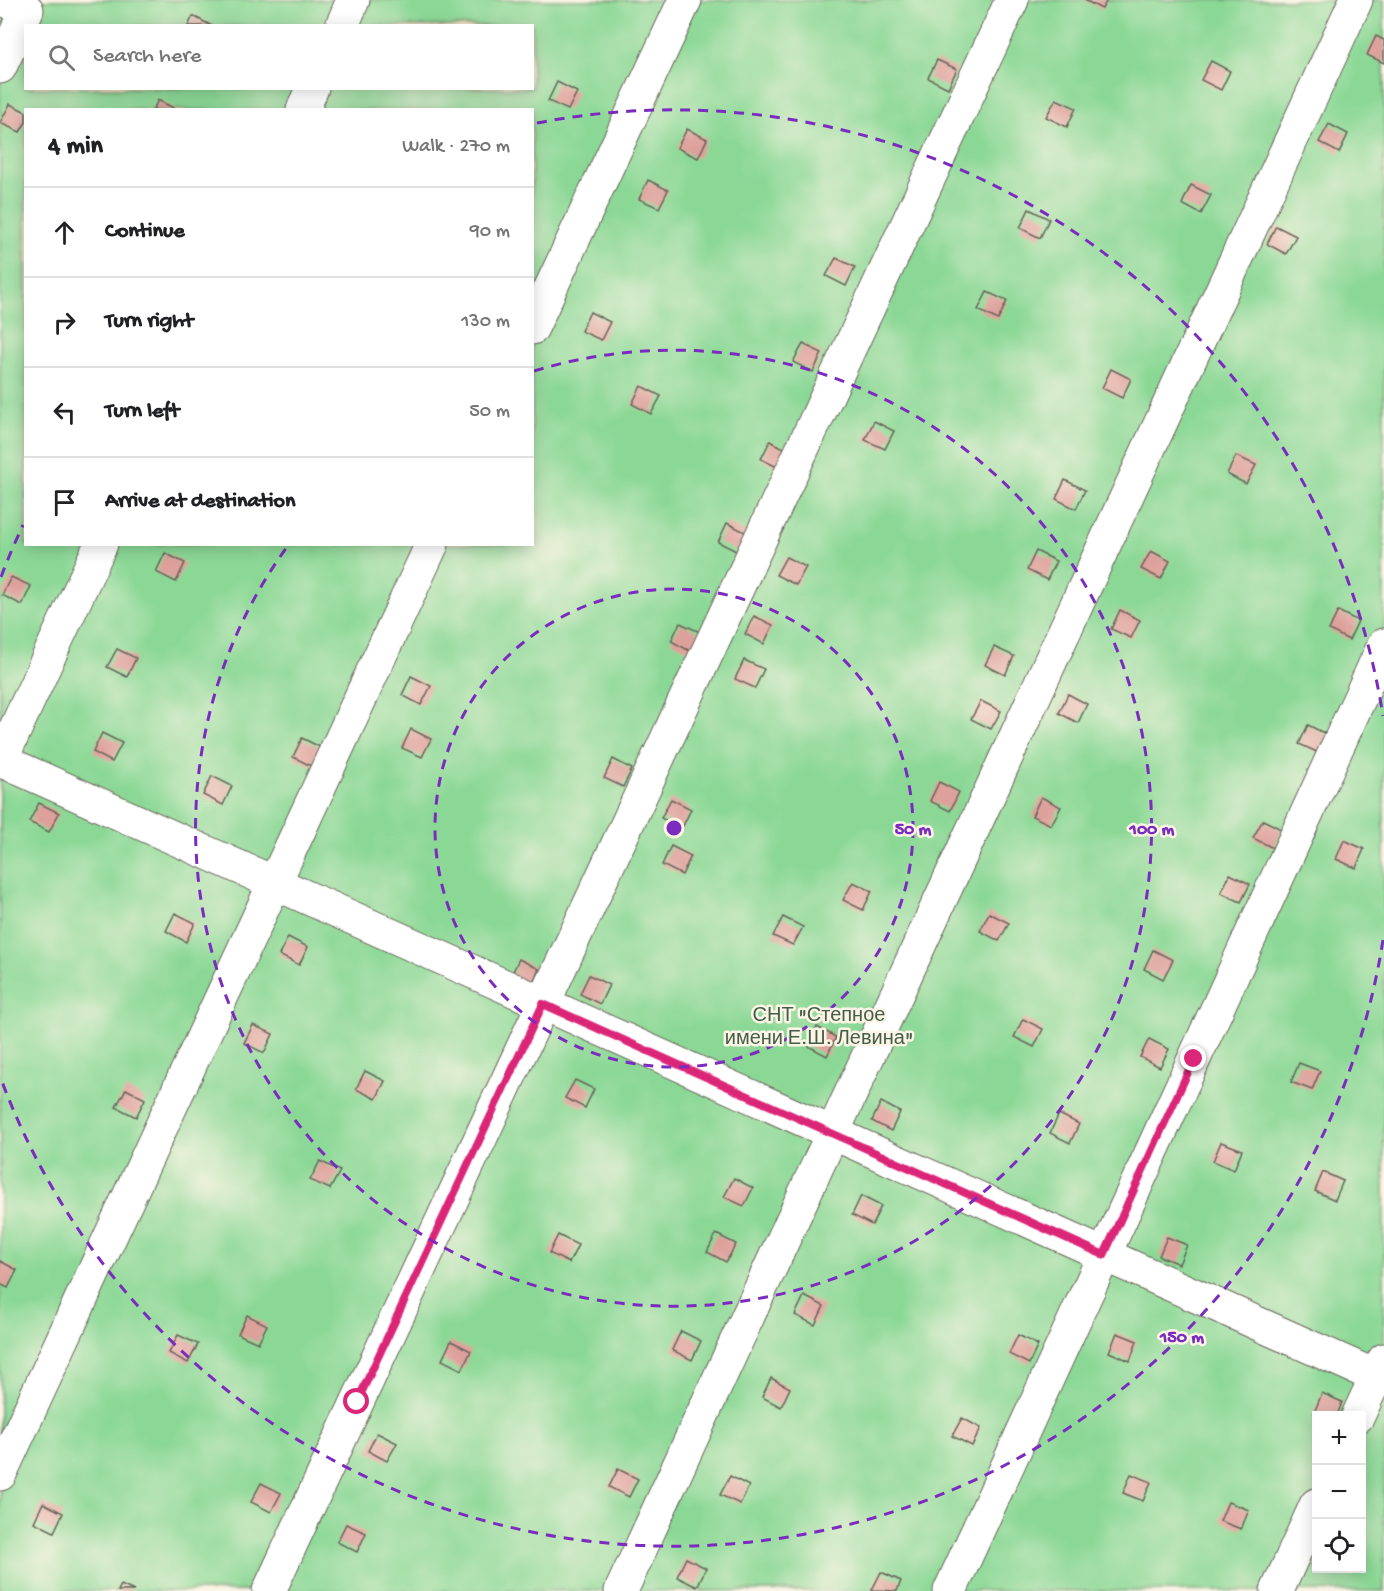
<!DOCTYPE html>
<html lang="en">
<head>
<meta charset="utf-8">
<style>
	:root { --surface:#fff; --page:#f6f6f6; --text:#202124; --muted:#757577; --line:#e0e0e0 }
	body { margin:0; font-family:"Gochi Hand",sans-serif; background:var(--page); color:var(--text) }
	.controls { position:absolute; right:18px; bottom:18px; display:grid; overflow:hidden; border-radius:0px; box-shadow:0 3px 15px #0003 }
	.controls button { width:54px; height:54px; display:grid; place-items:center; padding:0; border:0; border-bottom:2px solid var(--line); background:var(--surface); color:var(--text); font:30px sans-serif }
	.stop { position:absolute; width:18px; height:18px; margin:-14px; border:4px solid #db2777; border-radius:50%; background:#fff }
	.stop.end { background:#db2777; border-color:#fff; box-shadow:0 2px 6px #0008 }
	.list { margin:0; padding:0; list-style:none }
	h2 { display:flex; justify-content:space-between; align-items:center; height:78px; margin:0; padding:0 24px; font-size:26px }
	h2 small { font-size:20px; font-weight:400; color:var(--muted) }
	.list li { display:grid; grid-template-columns:39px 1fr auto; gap:18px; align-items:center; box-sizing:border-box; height:90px; padding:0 24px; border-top:2px solid var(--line) }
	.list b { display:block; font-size:22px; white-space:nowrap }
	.list em { font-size:20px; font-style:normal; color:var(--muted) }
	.icon { flex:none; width:33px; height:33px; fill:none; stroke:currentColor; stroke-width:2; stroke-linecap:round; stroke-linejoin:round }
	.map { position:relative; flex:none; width:1384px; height:1591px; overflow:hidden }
	.search { position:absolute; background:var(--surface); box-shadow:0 3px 15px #0003; left:24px; top:24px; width:510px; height:66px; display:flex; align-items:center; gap:15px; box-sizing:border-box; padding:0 21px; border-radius:0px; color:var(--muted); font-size:22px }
	.panel { position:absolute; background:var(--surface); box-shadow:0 3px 15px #0003; left:24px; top:108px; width:510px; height:438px; border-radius:0px }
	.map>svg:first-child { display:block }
	.green { fill:#8bd896; stroke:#547a59; stroke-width:1.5; fill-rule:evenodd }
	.building { fill:#dea09b }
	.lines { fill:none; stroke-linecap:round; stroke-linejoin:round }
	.minor-casing { stroke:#666257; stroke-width:35 }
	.minor { stroke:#fff; stroke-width:33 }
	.route { stroke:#db2777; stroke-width:8 }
	.ring { fill:none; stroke:#7b2cbf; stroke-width:3; stroke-dasharray:10 8 }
	.labels { text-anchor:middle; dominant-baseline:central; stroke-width:5; stroke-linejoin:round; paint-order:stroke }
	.park-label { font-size:20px; fill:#435e47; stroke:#fcf5e5 }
	.centre { fill:#7b2cbf; stroke:#fcf5e5; stroke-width:3 }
	.ring-label { font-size:18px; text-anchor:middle; font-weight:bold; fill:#7b2cbf; stroke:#fcf5e5; stroke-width:5; stroke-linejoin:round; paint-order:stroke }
</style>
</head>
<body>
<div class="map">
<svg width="1384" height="1591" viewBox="0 0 1384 1591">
	<rect width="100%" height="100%" fill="#fcf5e5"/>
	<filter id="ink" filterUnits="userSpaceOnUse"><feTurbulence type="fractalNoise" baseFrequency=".0167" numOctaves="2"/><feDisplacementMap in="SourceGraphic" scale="12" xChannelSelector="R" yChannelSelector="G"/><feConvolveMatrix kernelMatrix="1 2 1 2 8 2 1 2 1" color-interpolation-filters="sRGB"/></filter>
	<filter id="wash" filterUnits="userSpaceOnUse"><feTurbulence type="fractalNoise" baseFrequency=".008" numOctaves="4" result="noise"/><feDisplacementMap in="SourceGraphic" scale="24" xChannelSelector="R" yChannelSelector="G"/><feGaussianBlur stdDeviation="1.35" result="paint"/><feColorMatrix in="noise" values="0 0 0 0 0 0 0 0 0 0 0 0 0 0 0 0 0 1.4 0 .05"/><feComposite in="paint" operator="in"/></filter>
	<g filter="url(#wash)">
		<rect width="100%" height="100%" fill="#f0e4c5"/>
		<!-- green -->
		<path class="green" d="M0 0H1384V1591H0ZM26 26H532V88H26ZM26 110H532V544H26ZM1316 1416H1362V1568H1316Z"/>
		<g id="blocks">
			<!-- building -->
			<g class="building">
				<path d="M1084 0H1107L1102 9Z"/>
				<path d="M193 16 212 26H188Z"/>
				<path d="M1376 36 1384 40V63L1367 55Z"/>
				<path d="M937 60 957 69 948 88 928 78Z"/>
				<path d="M1211 61 1230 71 1221 90 1201 80Z"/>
				<path d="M557 82 577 92 568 110 548 101Z"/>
				<path d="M1056 99 1076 108 1067 127 1046 117Z"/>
				<path d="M158 100 177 110H153Z"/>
				<path d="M10 104 26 112V122L20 132 0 123Z"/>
				<path d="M1329 124 1348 134 1339 153 1319 142Z"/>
				<path d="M687 129 707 139 698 158 677 148Z"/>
				<path d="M648 180 668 190 659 208 639 199Z"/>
				<path d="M1191 185 1211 195 1201 214 1182 204Z"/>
				<path d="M1029 209 1049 219 1040 238 1020 228Z"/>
				<path d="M1276 226 1296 236 1286 254 1267 244Z"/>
				<path d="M836 258 855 267 846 286 826 276Z"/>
				<path d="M987 292 1007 301 998 320 978 310Z"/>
				<path d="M590 312 610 322 601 340 581 331Z"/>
				<path d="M803 344 822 353 813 372 793 362Z"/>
				<path d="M1111 369 1131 379 1122 398 1102 388Z"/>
				<path d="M641 386 661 396 651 414 632 404Z"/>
				<path d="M874 421 894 431 885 449 865 440Z"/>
				<path d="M770 441 790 451 781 469 761 459Z"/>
				<path d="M1236 456 1256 465 1246 484 1227 474Z"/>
				<path d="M1065 480 1085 490 1076 509 1056 499Z"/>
				<path d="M727 523 747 533 738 552 718 542Z"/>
				<path d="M1036 551 1056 561 1047 580 1027 570Z"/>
				<path d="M1151 551 1170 561 1161 579 1141 569Z"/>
				<path d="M165 553 185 563 176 582 156 572Z"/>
				<path d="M786 557 806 567 796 585 776 575Z"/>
				<path d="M11 577 31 586 22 605 2 595Z"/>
				<path d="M1120 610 1140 620 1131 638 1111 629Z"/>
				<path d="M1338 611 1358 621 1349 640 1329 630Z"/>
				<path d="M754 616 773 625 764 644 745 634Z"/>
				<path d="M680 623 700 632 690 651 671 641Z"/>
				<path d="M994 647 1014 656 1005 675 985 665Z"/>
				<path d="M117 649 136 658 127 677 107 667Z"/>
				<path d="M744 660 764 669 755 688 735 679Z"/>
				<path d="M411 676 431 686 421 705 402 695Z"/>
				<path d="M1068 694 1087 704 1078 723 1059 713Z"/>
				<path d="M981 701 1001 711 991 729 971 719Z"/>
				<path d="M1308 725 1328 735 1319 753 1299 744Z"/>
				<path d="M411 729 431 739 422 757 402 748Z"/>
				<path d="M102 733 122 743 112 762 93 752Z"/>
				<path d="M302 738 322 748 313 767 293 757Z"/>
				<path d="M613 759 632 769 623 787 604 778Z"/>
				<path d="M212 776 232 786 223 805 203 795Z"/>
				<path d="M939 782 959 792 950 811 930 801Z"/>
				<path d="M1041 797 1061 807 1051 825 1032 816Z"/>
				<path d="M671 799 691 809 682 828 661 818Z"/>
				<path d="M39 803 59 813 49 832 29 822Z"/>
				<path d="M1263 820 1283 830 1273 848 1253 838Z"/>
				<path d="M1344 840 1364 849 1356 868 1336 859Z"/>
				<path d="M671 846 691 856 682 875 662 865Z"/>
				<path d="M1230 874 1250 884 1241 902 1221 893Z"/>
				<path d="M853 882 872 891 863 910 843 900Z"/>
				<path d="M175 913 195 923 186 942 166 931Z"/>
				<path d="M989 913 1009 923 999 941 980 931Z"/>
				<path d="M783 917 803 927 793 945 773 936Z"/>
				<path d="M288 937 308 947 299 965 279 955Z"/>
				<path d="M1153 950 1173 960 1163 979 1144 969Z"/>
				<path d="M519 959 539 969 530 988 510 978Z"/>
				<path d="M589 975 609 985 600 1004 580 994Z"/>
				<path d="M1023 1019 1043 1029 1034 1047 1014 1037Z"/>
				<path d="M253 1025 273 1034 264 1053 244 1043Z"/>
				<path d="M817 1027 836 1037 827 1056 808 1046Z"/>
				<path d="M1149 1039 1169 1049 1160 1067 1140 1057Z"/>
				<path d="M1299 1063 1320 1071 1312 1090 1291 1082Z"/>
				<path d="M365 1071 385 1081 376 1099 356 1089Z"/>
				<path d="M575 1080 594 1089 585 1108 565 1098Z"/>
				<path d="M126 1089 145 1099 136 1117 116 1107Z"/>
				<path d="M881 1102 900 1112 891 1131 872 1121Z"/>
				<path d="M1059 1114 1079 1124 1070 1143 1050 1133Z"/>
				<path d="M1221 1142 1242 1150 1234 1170 1213 1161Z"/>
				<path d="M320 1161 340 1171 330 1189 310 1180Z"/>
				<path d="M1323 1172 1343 1181 1335 1200 1315 1191Z"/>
				<path d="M734 1178 753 1188 744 1206 724 1197Z"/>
				<path d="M861 1196 881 1206 872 1225 852 1215Z"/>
				<path d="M716 1234 736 1244 726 1262 707 1252Z"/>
				<path d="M558 1235 578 1245 569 1263 549 1253Z"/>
				<path d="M1167 1237 1187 1245 1179 1264 1159 1256Z"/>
				<path d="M0 1261 17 1270 8 1288 0 1284Z"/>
				<path d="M804 1296 824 1306 815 1325 795 1315Z"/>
				<path d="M247 1315 267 1325 258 1343 238 1334Z"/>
				<path d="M681 1331 701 1341 692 1360 672 1350Z"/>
				<path d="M1117 1333 1137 1341 1130 1361 1109 1352Z"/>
				<path d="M178 1335 198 1344 188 1363 169 1353Z"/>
				<path d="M1018 1335 1038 1345 1029 1364 1009 1354Z"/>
				<path d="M451 1341 471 1351 462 1370 442 1360Z"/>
				<path d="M771 1378 790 1388 781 1407 762 1397Z"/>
				<path d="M1322 1393 1342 1402 1337 1416H1321L1314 1413Z"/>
				<path d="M962 1418 981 1428 972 1446 952 1436Z"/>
				<path d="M377 1433 397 1443 387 1461 368 1451Z"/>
				<path d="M618 1469 638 1479 629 1497 609 1487Z"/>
				<path d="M1131 1474 1151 1482 1143 1501 1123 1493Z"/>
				<path d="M730 1476 749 1486 740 1504 720 1495Z"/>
				<path d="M261 1483 281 1493 271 1512 251 1502Z"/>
				<path d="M1228 1502 1249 1510 1241 1529 1220 1521Z"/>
				<path d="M43 1503 63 1513 54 1532 34 1522Z"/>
				<path d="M346 1524 366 1533 357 1552 337 1542Z"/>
				<path d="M686 1558 706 1568 697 1587 677 1577Z"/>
				<path d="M881 1572 901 1581 897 1591 872 1590Z"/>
				<path d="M121 1585 134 1591H118Z"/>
			</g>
		</g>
	</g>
	<g filter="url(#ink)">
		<use href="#blocks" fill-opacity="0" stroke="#666257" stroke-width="1.5"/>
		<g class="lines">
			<!-- minor casing -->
			<g class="minor-casing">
				<g id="minor">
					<path d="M342 26 353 0"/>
					<path d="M0 67 27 10 5 0"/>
					<path d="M303 110 312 88"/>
					<path d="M532 328 685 0"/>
					<path d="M0 760 1384 1380"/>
					<path d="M0 762 101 544"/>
					<path d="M1358 1416 1384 1360"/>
					<path d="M0 1474 432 544"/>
					<path d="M269 1591 1012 0"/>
					<path d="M621 1591 1356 0"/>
					<path d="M950 1591 1384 645"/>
					<path d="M1277 1591 1316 1505"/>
				</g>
			</g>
			<!-- minor -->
			<use href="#minor" class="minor"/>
		</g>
	</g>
	<g class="lines" filter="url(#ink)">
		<!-- route -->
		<path class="route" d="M357 1402 543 1004 1104 1255 1194 1059"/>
	</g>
	<!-- distance rings -->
	<g class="ring">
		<circle cx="674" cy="828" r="239"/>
		<path d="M534 371A478 478 0 1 1 287 547"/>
		<path d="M1383 940A718 718 0 0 1 1 1079M1 577A718 718 0 0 1 23 525M537 123A718 718 0 0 1 1383 716"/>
	</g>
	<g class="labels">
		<!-- park labels -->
		<g class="park-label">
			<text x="819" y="1017">СНТ "Степное<tspan x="819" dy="23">имени Е.Ш. Левина"</tspan></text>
		</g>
	</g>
	<circle cx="674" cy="828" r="9" class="centre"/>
	<g class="ring-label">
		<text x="913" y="834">50 m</text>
		<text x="1152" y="834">100 m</text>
		<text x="1182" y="1342">150 m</text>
	</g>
</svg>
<div class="controls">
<button>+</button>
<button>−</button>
<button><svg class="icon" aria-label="locate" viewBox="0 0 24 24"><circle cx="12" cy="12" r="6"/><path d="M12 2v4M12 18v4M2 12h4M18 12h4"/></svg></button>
</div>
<div class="stop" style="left:357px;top:1402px"></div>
<div class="stop end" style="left:1194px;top:1059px"></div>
<div class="search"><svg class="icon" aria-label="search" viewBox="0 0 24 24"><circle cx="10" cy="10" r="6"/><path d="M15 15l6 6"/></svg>Search here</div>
<section class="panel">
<h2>4 min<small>Walk · 270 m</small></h2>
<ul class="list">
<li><svg class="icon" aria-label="ahead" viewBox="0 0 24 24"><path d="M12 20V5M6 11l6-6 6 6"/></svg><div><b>Continue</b></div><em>90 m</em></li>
<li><svg class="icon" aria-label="right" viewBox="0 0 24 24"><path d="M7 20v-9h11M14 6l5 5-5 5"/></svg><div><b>Turn right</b></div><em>130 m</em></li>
<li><svg class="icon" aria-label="left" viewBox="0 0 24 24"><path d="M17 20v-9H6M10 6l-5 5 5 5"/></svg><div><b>Turn left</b></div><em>50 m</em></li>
<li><svg class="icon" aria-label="arrive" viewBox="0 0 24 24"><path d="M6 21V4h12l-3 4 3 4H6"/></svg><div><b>Arrive at destination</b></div></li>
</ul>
</section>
</div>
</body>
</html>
